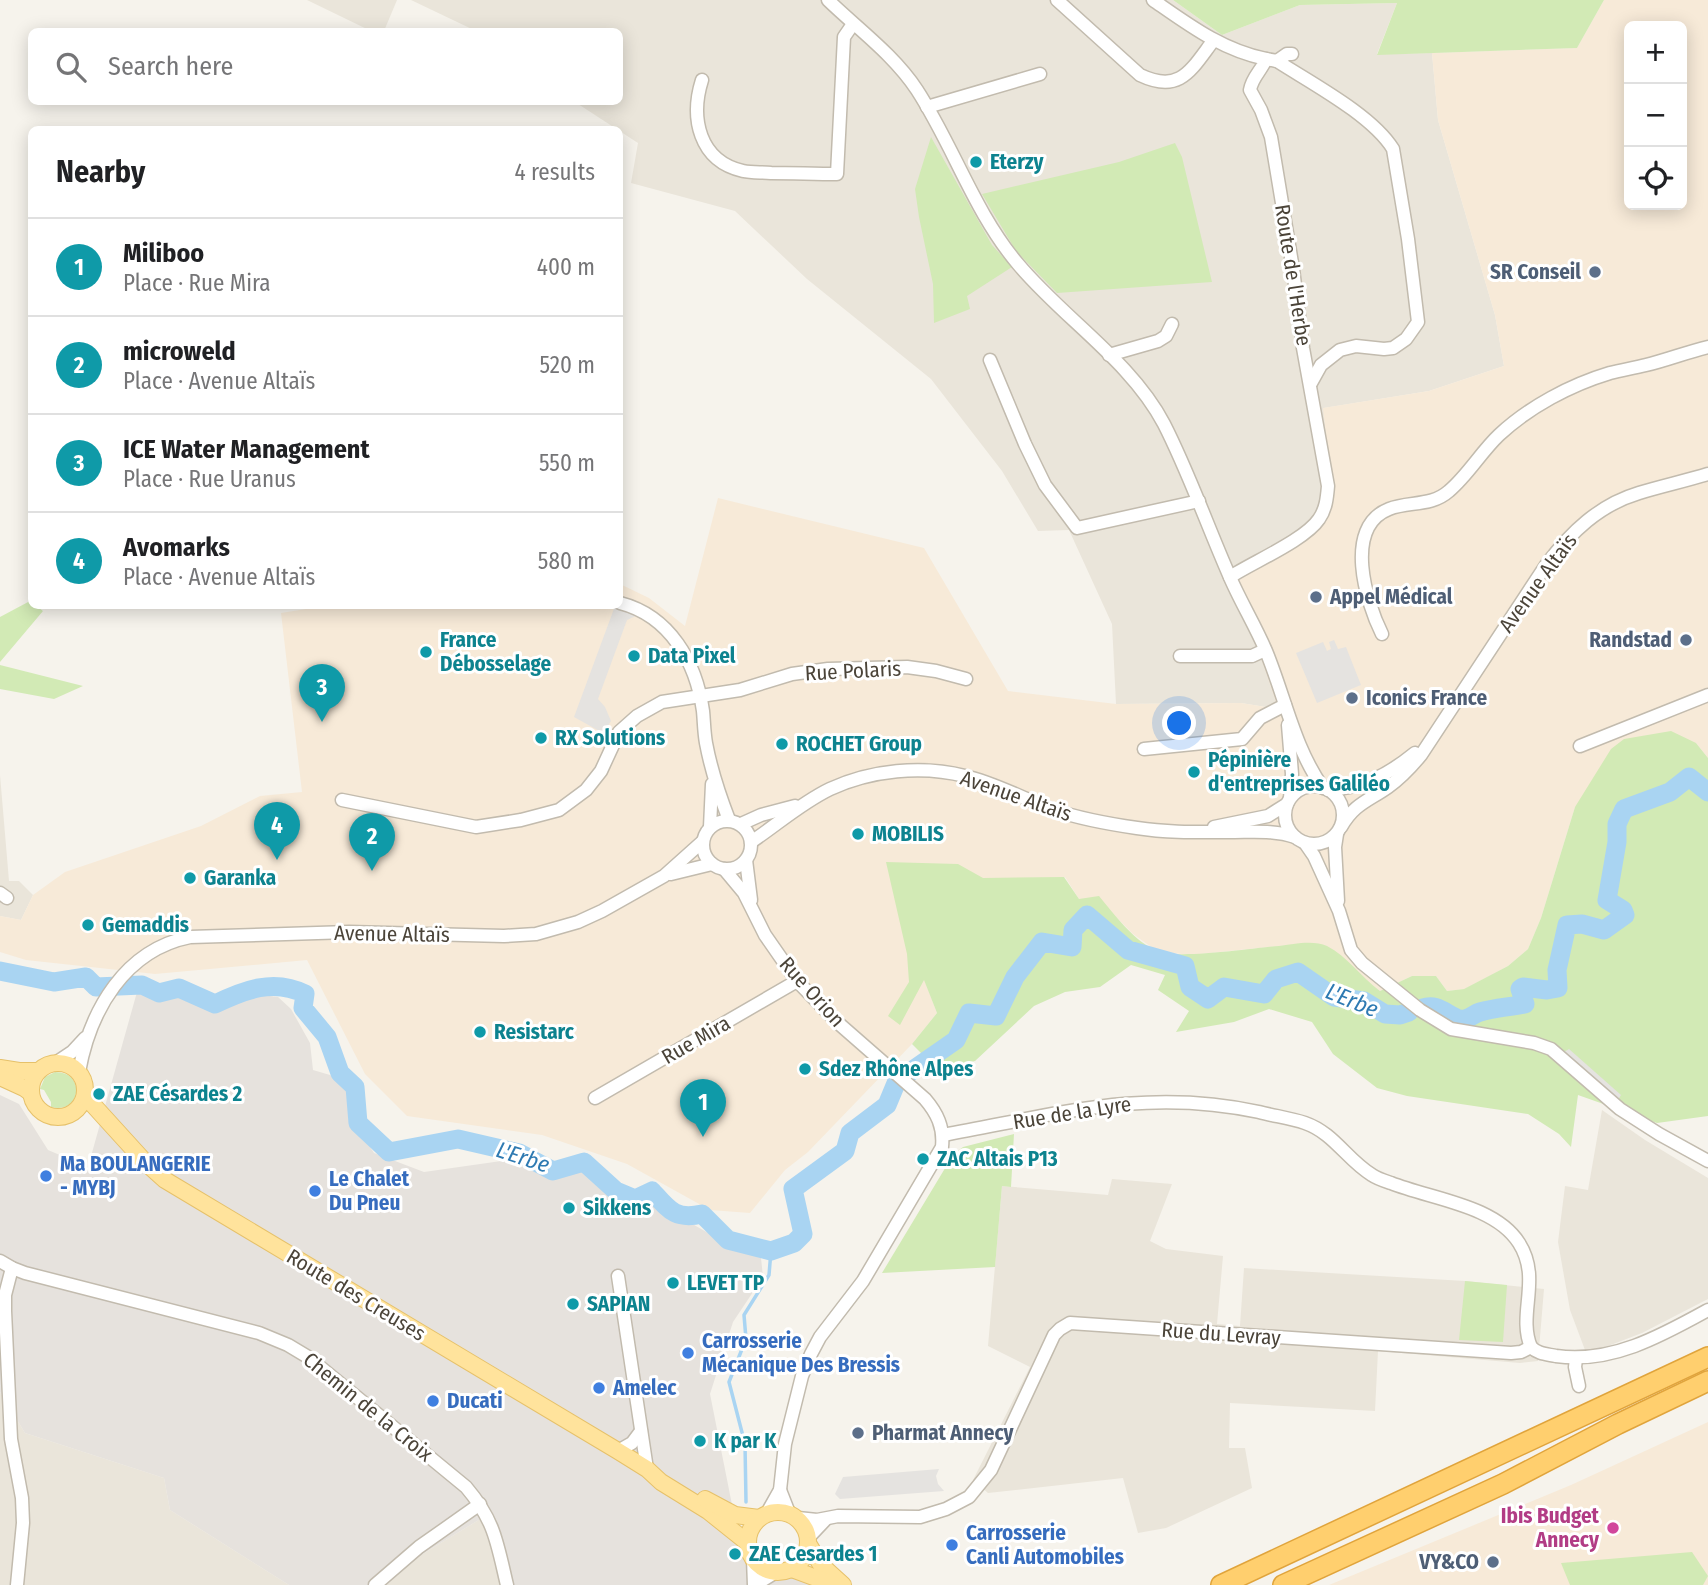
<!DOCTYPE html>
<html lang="en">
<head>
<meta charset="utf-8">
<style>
	:root { --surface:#fff; --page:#f6f6f6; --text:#202124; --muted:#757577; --line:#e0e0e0; --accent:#b45309 }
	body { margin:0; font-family:"Fira Sans Condensed",sans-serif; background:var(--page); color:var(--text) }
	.controls { position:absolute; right:21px; top:21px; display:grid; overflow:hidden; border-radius:10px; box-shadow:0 4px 18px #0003 }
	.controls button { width:63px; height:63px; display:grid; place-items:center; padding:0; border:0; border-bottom:2px solid var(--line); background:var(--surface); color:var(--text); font:35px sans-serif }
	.you { position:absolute; left:1180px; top:724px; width:24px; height:24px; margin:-18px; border:5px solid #fff; border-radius:50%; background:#1a73e8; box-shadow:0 0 0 10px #1a73e833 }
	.badge { display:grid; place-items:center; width:46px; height:46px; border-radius:50%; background:var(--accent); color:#fff; font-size:23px; font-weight:700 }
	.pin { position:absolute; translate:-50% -58px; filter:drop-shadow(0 2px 4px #0008) }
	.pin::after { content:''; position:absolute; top:37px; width:24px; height:21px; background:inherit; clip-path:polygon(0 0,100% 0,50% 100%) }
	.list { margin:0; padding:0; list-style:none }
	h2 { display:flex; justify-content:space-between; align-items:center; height:91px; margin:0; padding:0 28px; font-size:30px }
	h2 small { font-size:23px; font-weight:400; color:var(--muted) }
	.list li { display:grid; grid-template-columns:46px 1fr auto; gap:21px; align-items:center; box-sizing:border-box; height:98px; padding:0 28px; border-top:2px solid var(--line) }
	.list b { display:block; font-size:26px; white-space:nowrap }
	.list p { margin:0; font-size:23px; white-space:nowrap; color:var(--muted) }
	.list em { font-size:23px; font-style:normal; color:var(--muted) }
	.icon { flex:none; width:38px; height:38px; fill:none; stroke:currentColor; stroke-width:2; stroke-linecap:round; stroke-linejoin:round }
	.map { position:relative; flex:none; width:1708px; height:1585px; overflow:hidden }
	.search { position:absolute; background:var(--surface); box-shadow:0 4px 18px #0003; left:28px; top:28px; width:595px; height:77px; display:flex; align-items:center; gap:18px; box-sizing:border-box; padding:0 24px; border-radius:10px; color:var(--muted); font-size:26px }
	.panel { position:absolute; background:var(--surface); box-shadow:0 4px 18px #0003; left:28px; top:126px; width:595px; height:483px; border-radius:10px }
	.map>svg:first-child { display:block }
	.residential { fill:#eae5da }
	.commercial { fill:#f7ead8; fill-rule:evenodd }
	.industrial { fill:#e6e2dd }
	.green { fill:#d2eab5 }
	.parking { fill:#e5e3e0 }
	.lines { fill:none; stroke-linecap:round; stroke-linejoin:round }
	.stream { stroke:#a9d4f2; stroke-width:3.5 }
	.river { stroke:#a9d4f2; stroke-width:19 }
	.minor-casing { stroke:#c2bbae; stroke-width:15 }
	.major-casing { stroke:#e6c16a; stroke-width:18 }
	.highway-casing { stroke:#e0a43c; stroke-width:22 }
	.minor { stroke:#fff; stroke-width:12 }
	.major { stroke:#ffe39c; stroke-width:16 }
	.highway { stroke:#ffcf6e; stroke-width:19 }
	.culture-dot { fill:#0f9aa8; stroke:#fff; stroke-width:2.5 }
	.service-dot { fill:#5c6f8a; stroke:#fff; stroke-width:2.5 }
	.shop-dot { fill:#3f7fe0; stroke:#fff; stroke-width:2.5 }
	.hotel-dot { fill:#d1479c; stroke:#fff; stroke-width:2.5 }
	.labels { text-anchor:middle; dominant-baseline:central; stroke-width:6; stroke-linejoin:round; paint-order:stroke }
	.culture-label { font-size:21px; font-weight:bold; fill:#0d838f; stroke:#fff; text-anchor:start }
	.service-label { font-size:21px; font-weight:bold; fill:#4e5e75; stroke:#fff; text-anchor:end }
	.street-label { font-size:21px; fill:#4b4439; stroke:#fff }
	.shop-label { font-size:21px; font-weight:bold; fill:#366cbe; stroke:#fff; text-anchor:start }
	.hotel-label { font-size:21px; font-weight:bold; fill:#b23c85; stroke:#fff; text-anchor:end }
	.water-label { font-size:23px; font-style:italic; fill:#2e7ab2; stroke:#fff }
</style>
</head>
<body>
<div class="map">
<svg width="1708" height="1585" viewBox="0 0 1708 1585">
	<rect width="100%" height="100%" fill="#f6f3ec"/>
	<!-- residential -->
	<g class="residential">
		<path d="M307 0H397L384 31 373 32Z"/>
		<path d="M411 0H1173L1222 35 1300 5 1397 3 1377 54 1432 53 1438 120 1495 315 1504 366 1429 391 1324 408 1333 502 1327 519 1314 533 1228 587 1255 641 1277 702 1266 707 1241 703 1116 704 1112 624 1069 530 1038 531 1002 471 931 379 807 279 735 211 631 183 638 143 575 102H620V32L476 31Z"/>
		<path d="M0 775 9 881H19L33 895 21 920 0 916Z"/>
		<path d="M1602 1110 1645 1140 1708 1178V1299L1642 1333 1608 1346 1595 1350H1585L1570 1310 1558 1242 1565 1186 1588 1190Z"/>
		<path d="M1112 1179 1172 1184 1150 1241 1166 1249 1223 1256 1217 1324 1240 1326 1244 1268 1465 1281 1544 1289 1538 1361 1520 1363 1378 1351 1375 1411 1230 1403 1229 1448H1245L1252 1488 1166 1528 1138 1533 1123 1478 988 1493 973 1480 1030 1367 988 1346 1002 1186 1108 1195Z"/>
		<path d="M0 1392 25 1433 164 1478 170 1510 289 1585H0Z"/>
		<path d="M482 1518 502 1585H386L421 1555Z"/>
	</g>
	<!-- commercial -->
	<g class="commercial">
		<path d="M1604 0H1708V758L1696 743 1575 807 1541 918 1528 949 1508 966 1465 989 1447 991 1436 976H1412L1380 991 1367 982 1347 961 1300 944 1190 955 1157 951 1133 934 1116 917 1079 899 1065 877 924 979 937 1013 912 1044 808 1152 785 1170 750 1213 710 1210 627 1164 542 1135 407 1116 365 1074 307 960 155 974 26 960 0 952V916L21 920 33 895 65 872 201 826 260 796 302 792 281 613 325 606H620V584L649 598 685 626 718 498 924 548 1008 691 1116 704 1241 703 1266 707 1276 702 1255 641 1228 587 1314 533 1327 519 1333 502 1323 408 1429 391 1504 366 1495 315 1438 120 1432 53 1577 48ZM1629 26H1682V205H1629Z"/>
		<path d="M1708 1422V1585H1329L1571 1485Z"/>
	</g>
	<!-- industrial -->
	<path class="industrial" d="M137 992 157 996 181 994 214 1008 245 993 278 997 291 1009 310 1043 313 1070 330 1075 352 1093 350 1116 374 1153 424 1172 516 1159 554 1176 580 1169 605 1193 624 1203 652 1201 731 1246 761 1258 763 1277 733 1322 710 1394 739 1540 811 1585H502L482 1518 421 1555 386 1585H289L170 1510 164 1478 25 1433 0 1392V1095L19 1104 48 1150 88 1167Z"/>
	<!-- green -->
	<g class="green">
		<path d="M1173 0H1604L1577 48 1377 55 1397 3 1300 5 1222 35Z"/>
		<path d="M931 137 992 245 1012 267 967 296 970 309 934 323 933 284 919 217 915 189Z"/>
		<path d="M1175 143 1182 157 1212 282 1057 293 1016 251 982 194 1119 162Z"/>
		<path d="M30 601 32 606H36L43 611 0 662V617Z"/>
		<path d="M0 665 83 686 54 699 0 689Z"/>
		<path d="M1671 731 1696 743 1708 758V1116L1657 1123 1578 1095 1571 1147 1559 1134 1528 1114 1407 1096 1377 1088 1333 1054 1312 1022 1269 1009 1234 1022 1176 1032 1189 1011 1158 990 1165 975 1131 965 1100 987 1065 992 1034 1006 975 1061 939 1071 912 1044 937 1013 924 980 900 1025 888 1016 909 982 907 954 886 862 958 864 983 878 1064 877 1079 899 1099 896C1114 914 1135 942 1157 951 1178 960 1252 948 1279 946 1293 944 1314 940 1327 946 1347 956 1361 977 1380 991L1412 976H1436L1447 991 1464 989 1508 966 1528 949 1541 918 1575 807 1611 749 1624 739Z"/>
		<path d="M55 1072C87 1072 81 1115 51 1107V1102L44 1090 40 1089 45 1077Z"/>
		<path d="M1014 1134 1011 1187 1002 1186 995 1267 882 1273 953 1155 963 1147Z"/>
		<path d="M1465 1281 1507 1285 1503 1342 1459 1340Z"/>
		<path d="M1692 1552 1708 1576 1703 1585H1570L1561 1563Z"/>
	</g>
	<!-- parking -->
	<g class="parking">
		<path d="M615 606 638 615 627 620 598 699 605 707 611 721 603 733 574 717Z"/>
		<path d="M1334 640 1338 649 1346 647 1361 685 1317 703 1296 653 1323 642 1327 651 1331 649 1329 642Z"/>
		<path d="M1569 1049 1621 1095 1618 1100 1564 1052Z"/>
		<path d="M939 1469 936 1476 938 1484 944 1491 840 1499 835 1494 843 1477Z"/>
	</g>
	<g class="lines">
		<!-- stream -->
		<path class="stream" d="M746 1502 745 1444 729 1382 746 1339 744 1315 769 1275 771 1251"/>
		<!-- river -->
		<g class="river">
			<path d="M0 971 54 982 86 977 96 987 142 985 159 993 179 988 215 1004C244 990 274 978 305 994L303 1008 327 1037 340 1073 355 1087 358 1123 389 1152 458 1139 519 1153 553 1171 584 1162 616 1191 635 1199 652 1191C669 1210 675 1220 702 1214L728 1240 771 1251 794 1243 803 1234 793 1189 845 1151 850 1133 887 1105 897 1081 956 1040 969 1013 996 1016 1015 977 1042 942 1072 947 1073 930 1087 915 1128 950 1185 966 1190 987 1208 999 1224 987 1264 994 1276 979 1298 972 1334 997 1364 1001 1385 1014 1400 1015 1409 1012"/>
			<path d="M1423 1008C1437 1003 1446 1014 1459 1019 1467 1021 1473 1014 1480 1012 1494 1008 1510 1007 1525 1004L1520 989 1523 987 1547 990 1558 988 1557 970 1567 925 1582 924 1604 930 1625 915 1623 910 1607 900 1617 842V824L1624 809 1670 792 1689 777 1708 792"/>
		</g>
		<!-- minor casing -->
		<g class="minor-casing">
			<g id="minor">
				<path d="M828 0C858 29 894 55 917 90 954 147 974 212 1018 264 1063 318 1131 361 1164 424 1189 473 1207 525 1229 575 1240 601 1255 625 1266 651 1285 697 1294 747 1323 788"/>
				<path d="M1057 0 1140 75C1180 94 1191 70 1213 41"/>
				<path d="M1153 0C1189 25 1222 50 1266 59 1262 70 1252 77 1250 90L1261 110 1271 137 1293 269 1303 348 1328 486C1327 498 1326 509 1319 519 1305 540 1253 562 1230 577"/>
				<path d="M1266 59 1277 61C1311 83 1372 115 1393 149L1408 239 1418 322 1406 339 1393 348 1384 349 1356 346 1340 350 1321 365 1311 383"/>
				<path d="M1277 61 1287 54H1292"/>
				<path d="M702 80C690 118 699 161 743 171 752 173 762 172 771 173 793 173 815 174 837 174L844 37 853 24"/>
				<path d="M927 107 1040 74"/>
				<path d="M1109 355 1158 341 1166 336 1172 324"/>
				<path d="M990 360 1025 444 1045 485 1077 528 1199 501"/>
				<path d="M620 603C670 616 696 662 703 711 704 721 704 732 706 743 711 770 719 794 729 820"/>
				<path d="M1382 634C1366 602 1343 527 1389 509 1409 501 1431 507 1449 491 1468 475 1481 452 1499 435 1529 407 1570 385 1610 373 1622 370 1634 368 1646 365 1667 360 1687 352 1708 347"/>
				<path d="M1180 656H1252L1265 650"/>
				<path d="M1288 725 1292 774 1290 798"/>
				<path d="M1580 746 1708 695"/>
				<path d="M1144 749 1242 739 1260 718 1285 705"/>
				<circle cx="1314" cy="815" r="29"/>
				<path d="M1328 790C1363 788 1388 775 1415 753"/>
				<path d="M342 800 476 827 521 820 559 810 586 790 601 771 619 732 637 716 662 702 740 690 792 674 828 669 907 667 936 671 966 679"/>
				<circle cx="727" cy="845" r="24"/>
				<path d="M741 824 761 815 795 806"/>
				<path d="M710 827 712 784"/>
				<path d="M1214 827 1268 816 1287 804"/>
				<path d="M1341 827C1354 804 1368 801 1388 787 1401 778 1411 767 1421 755L1546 565C1571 532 1599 505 1639 493 1662 486 1685 481 1708 474"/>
				<path d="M1337 834 1335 847 1338 901"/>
				<path d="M751 842C778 824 801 803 830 789 871 770 922 765 965 776 996 783 1025 800 1054 810 1081 819 1109 824 1137 828 1169 833 1201 832 1232 832 1254 832 1275 830 1295 837"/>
				<path d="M1305 843 1314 856 1339 911 1351 950 1362 963 1420 1010 1451 1029 1534 1043 1551 1049 1620 1109 1659 1134 1708 1161"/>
				<path d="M746 860 751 900"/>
				<path d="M724 869 744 893 765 935 797 981 837 1022 925 1099C937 1113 944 1127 942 1147L863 1281 820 1337 811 1354 802 1376 785 1444 780 1490 767 1513"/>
				<path d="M671 874 712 864"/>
				<path d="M0 893 7 898"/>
				<path d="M57 1062 72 1052 85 1038"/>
				<path d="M79 1072C90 1010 125 950 190 937L349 932 504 936 536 934 578 922 602 911 664 876 702 842"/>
				<path d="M595 1098 797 981"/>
				<path d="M943 1135C1055 1115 1144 1087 1259 1112 1274 1116 1290 1118 1305 1123 1334 1133 1347 1160 1372 1175 1378 1179 1385 1181 1391 1183 1431 1199 1495 1205 1519 1243 1542 1279 1517 1314 1531 1347"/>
				<path d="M0 1261 12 1268 25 1273 259 1333 288 1345 308 1357 466 1487C495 1521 497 1543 507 1585"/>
				<path d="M12 1268 5 1295V1311L11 1439 22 1498 23 1523 17 1585"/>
				<path d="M618 1276 647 1469"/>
				<path d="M1576 1359 1575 1367 1579 1386"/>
				<path d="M618 1451 632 1443 641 1431"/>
				<path d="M780 1490 789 1513"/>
				<path d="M798 1518 817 1520 838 1516 920 1517 946 1509 969 1497 991 1470 1054 1335 1060 1329 1070 1323 1511 1353 1521 1352 1531 1347C1538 1354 1546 1354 1556 1356 1611 1364 1661 1336 1708 1310"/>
				<path d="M809 1537 826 1519"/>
				<path d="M753 1559 754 1585"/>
				<path d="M375 1585 419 1547 480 1504"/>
				<path d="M755 1585 776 1572"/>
			</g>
		</g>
		<!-- major casing -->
		<g class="major-casing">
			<g id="major">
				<circle cx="58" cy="1090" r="27"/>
				<path d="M0 1068 19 1071H38"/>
				<path d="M0 1077 24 1088 31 1093"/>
				<path d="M85 1096 145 1162 165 1180 618 1451 647 1469 661 1482 708 1511 748 1543"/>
				<path d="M705 1499 735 1515 759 1518"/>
				<circle cx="778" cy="1542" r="30"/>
				<path d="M809 1545 821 1565 843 1585"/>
				<path d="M792 1569 835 1585"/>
			</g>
		</g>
		<!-- highway casing -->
		<g class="highway-casing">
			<g id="highway">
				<path d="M1221 1585 1708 1357"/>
				<path d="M1283 1585 1503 1484 1618 1424 1708 1381"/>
			</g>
		</g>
		<!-- minor -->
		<use href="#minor" class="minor"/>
		<!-- major -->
		<use href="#major" class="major"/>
		<!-- highway -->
		<use href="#highway" class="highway"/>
	</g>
	<!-- markers -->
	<g class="culture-dot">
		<circle cx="976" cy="162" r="7"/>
		<circle cx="426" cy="652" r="7"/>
		<circle cx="634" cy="656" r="7"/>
		<circle cx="541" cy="738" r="7"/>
		<circle cx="782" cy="744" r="7"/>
		<circle cx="1194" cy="772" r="7"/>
		<circle cx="858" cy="834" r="7"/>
		<circle cx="190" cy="878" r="7"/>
		<circle cx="88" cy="925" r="7"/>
		<circle cx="480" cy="1032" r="7"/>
		<circle cx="805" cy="1069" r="7"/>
		<circle cx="99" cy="1094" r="7"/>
		<circle cx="923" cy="1159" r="7"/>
		<circle cx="569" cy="1208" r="7"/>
		<circle cx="673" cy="1283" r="7"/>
		<circle cx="573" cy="1304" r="7"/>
		<circle cx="700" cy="1441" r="7"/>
		<circle cx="735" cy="1554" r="7"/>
	</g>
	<g class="service-dot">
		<circle cx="1595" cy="272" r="7"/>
		<circle cx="1316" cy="597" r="7"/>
		<circle cx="1686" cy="640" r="7"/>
		<circle cx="1352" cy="698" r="7"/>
		<circle cx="858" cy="1433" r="7"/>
		<circle cx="1493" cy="1562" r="7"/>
	</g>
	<g class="shop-dot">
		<circle cx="46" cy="1176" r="7"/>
		<circle cx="315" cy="1191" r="7"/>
		<circle cx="688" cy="1353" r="7"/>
		<circle cx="599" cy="1388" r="7"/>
		<circle cx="433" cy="1401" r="7"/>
		<circle cx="952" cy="1545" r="7"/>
	</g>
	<circle class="hotel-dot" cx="1613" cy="1528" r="7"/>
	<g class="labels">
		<!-- culture labels -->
		<g class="culture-label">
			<text x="990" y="162">Eterzy</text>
			<text x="440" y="640">France<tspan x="440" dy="24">Débosselage</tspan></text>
			<text x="648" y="656">Data Pixel</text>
			<text x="555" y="738">RX Solutions</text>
			<text x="796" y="744">ROCHET Group</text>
			<text x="1208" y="760">Pépinière<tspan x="1208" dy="24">d'entreprises Galiléo</tspan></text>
			<text x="872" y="834">MOBILIS</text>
			<text x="204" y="878">Garanka</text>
			<text x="102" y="925">Gemaddis</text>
			<text x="494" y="1032">Resistarc</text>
			<text x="819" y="1069">Sdez Rhône Alpes</text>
			<text x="113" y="1094">ZAE Césardes 2</text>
			<text x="937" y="1159">ZAC Altais P13</text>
			<text x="583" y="1208">Sikkens</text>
			<text x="687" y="1283">LEVET TP</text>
			<text x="587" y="1304">SAPIAN</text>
			<text x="714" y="1441">K par K</text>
			<text x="749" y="1554">ZAE Cesardes 1</text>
		</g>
		<!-- service labels -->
		<g class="service-label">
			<text x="1581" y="272">SR Conseil</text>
			<text x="1330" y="597" text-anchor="start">Appel Médical</text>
			<text x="1672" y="640">Randstad</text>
			<text x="1366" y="698" text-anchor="start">Iconics France</text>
			<text x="872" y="1433" text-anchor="start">Pharmat Annecy</text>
			<text x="1479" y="1562">VY&amp;CO</text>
		</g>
		<!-- street labels -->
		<g class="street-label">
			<text transform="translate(1293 275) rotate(81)">Route de l'Herbe</text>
			<text transform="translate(1538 583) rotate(-54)">Avenue Altaïs</text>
			<text transform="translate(853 671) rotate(-3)">Rue Polaris</text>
			<text transform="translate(1016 796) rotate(19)">Avenue Altaïs</text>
			<text transform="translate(392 934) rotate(1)">Avenue Altaïs</text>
			<text transform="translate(812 992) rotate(48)">Rue Orion</text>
			<text transform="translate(696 1040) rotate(-30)">Rue Mira</text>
			<text transform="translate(1072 1113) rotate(-9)">Rue de la Lyre</text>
			<text transform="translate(356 1295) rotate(31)">Route des Creuses</text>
			<text transform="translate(1221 1334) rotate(4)">Rue du Levray</text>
			<text transform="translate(368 1407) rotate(39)">Chemin de la Croix</text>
		</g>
		<!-- shop labels -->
		<g class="shop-label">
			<text x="60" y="1164">Ma BOULANGERIE<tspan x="60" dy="24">- MYBJ</tspan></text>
			<text x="329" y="1179">Le Chalet<tspan x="329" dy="24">Du Pneu</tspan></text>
			<text x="702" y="1341">Carrosserie<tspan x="702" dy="24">Mécanique Des Bressis</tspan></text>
			<text x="613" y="1388">Amelec</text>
			<text x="447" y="1401">Ducati</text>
			<text x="966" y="1533">Carrosserie<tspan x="966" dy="24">Canli Automobiles</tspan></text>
		</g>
		<!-- hotel labels -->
		<g class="hotel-label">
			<text x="1599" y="1516">Ibis Budget<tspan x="1599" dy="24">Annecy</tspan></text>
		</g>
		<!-- water labels -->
		<g class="water-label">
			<text transform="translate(1352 1000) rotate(22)">L'Erbe</text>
			<text transform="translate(523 1157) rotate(18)">L'Erbe</text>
		</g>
	</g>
</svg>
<div class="controls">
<button>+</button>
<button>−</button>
<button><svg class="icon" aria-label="locate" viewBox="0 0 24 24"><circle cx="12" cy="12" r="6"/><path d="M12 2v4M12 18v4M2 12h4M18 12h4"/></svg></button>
</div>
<div class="you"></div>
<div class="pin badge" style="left:703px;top:1137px;background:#0f9aa8">1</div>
<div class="pin badge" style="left:372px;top:871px;background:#0f9aa8">2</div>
<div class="pin badge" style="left:322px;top:722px;background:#0f9aa8">3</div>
<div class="pin badge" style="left:277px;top:860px;background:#0f9aa8">4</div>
<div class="search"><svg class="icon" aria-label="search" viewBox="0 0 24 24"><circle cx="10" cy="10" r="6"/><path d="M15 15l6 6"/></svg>Search here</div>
<section class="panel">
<h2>Nearby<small>4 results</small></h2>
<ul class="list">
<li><span class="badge" style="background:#0f9aa8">1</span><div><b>Miliboo</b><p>Place · Rue Mira</p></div><em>400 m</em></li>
<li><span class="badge" style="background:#0f9aa8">2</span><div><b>microweld</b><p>Place · Avenue Altaïs</p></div><em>520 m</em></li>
<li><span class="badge" style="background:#0f9aa8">3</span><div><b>ICE Water Management</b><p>Place · Rue Uranus</p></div><em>550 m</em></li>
<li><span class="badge" style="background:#0f9aa8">4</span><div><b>Avomarks</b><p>Place · Avenue Altaïs</p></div><em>580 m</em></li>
</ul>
</section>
</div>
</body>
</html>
